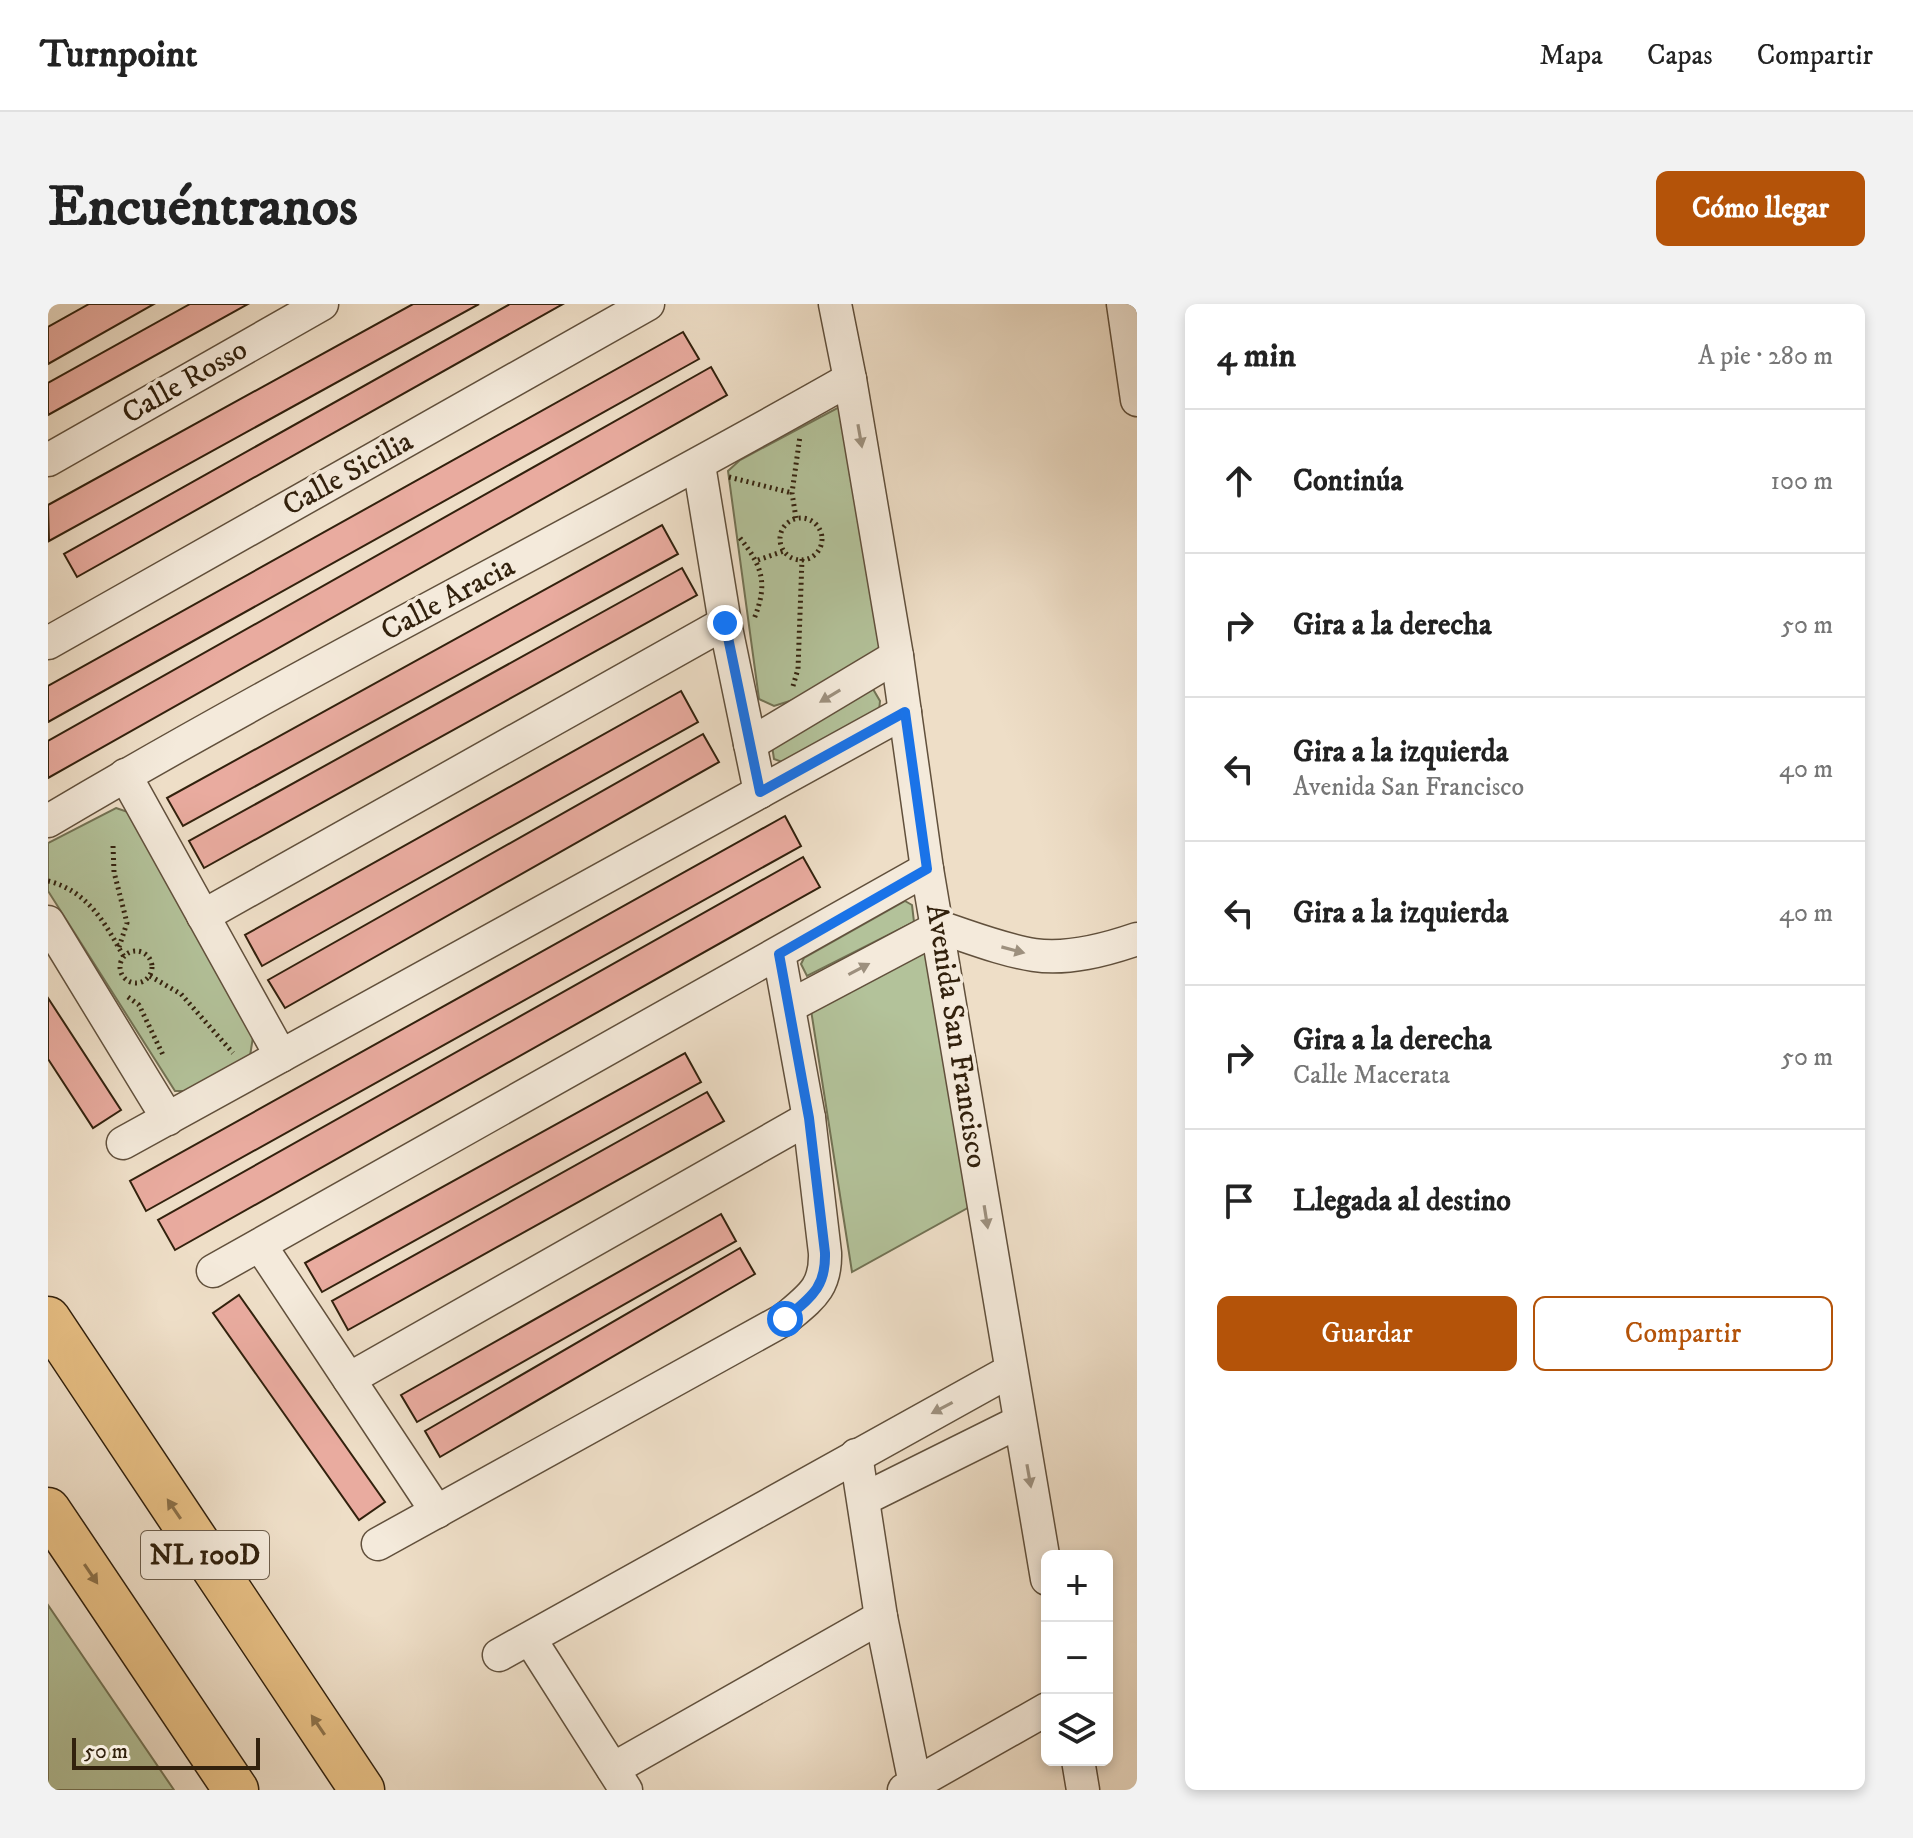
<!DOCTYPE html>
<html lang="es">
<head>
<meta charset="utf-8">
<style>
	:root { --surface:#fff; --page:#f2f2f2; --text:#222; --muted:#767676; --line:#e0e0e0; --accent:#b45309 }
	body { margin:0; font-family:"IM FELL DW Pica",serif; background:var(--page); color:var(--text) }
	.controls { position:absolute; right:24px; bottom:24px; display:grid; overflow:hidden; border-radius:12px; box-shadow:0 4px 12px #0003 }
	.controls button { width:72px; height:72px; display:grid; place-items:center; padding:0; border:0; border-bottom:2px solid var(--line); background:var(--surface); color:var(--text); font:40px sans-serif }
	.scale { position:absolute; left:24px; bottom:20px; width:188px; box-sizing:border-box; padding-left:8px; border:4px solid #32210d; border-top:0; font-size:22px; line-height:28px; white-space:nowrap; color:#32210d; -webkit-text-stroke:6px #f4eadb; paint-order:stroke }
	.stop { position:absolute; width:24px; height:24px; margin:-18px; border:6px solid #1a73e8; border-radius:50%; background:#fff }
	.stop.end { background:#1a73e8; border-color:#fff; box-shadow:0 2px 8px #0008 }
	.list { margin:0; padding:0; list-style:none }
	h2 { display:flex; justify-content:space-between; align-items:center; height:104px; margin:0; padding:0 32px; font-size:34px }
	h2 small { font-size:26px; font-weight:400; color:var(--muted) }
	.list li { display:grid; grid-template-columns:52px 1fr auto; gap:24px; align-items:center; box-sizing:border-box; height:144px; padding:0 32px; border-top:2px solid var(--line) }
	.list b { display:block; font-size:30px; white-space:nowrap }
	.list p { margin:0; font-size:26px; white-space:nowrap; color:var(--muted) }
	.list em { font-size:26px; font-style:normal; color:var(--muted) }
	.actions { display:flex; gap:16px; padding:24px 32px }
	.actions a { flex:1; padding:18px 0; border:2px solid var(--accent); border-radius:12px; text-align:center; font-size:28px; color:var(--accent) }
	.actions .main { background:var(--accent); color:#fff }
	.icon { flex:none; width:44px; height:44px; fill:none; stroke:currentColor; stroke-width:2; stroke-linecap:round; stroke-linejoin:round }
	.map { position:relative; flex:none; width:1089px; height:1486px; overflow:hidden; border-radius:12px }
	header { display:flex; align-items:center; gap:48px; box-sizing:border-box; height:112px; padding:0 40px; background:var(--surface); border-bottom:2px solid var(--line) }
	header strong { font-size:38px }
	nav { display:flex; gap:44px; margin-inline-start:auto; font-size:28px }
	.intro { display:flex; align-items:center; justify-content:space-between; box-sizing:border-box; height:192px; padding:0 48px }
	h1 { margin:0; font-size:56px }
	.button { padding:20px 36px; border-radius:12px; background:var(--accent); color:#fff; font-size:28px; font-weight:700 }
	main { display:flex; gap:48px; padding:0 48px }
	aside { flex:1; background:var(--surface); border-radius:12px; box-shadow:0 4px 12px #0003 }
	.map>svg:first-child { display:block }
	.green { fill:#b3c29a; stroke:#727254; stroke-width:2 }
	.building { fill:#e9ab9f; stroke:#32210d; stroke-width:2 }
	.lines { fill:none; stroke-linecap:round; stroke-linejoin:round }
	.minor-casing { stroke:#61503c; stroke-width:35 }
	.highway-casing { stroke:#32210d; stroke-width:47 }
	.path { stroke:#32210d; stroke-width:5; stroke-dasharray:2 4; stroke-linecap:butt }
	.minor { stroke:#f4eadb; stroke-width:32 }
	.highway { stroke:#e7bf84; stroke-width:44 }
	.oneway { fill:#9d907e }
	.oneway2 { fill:#8c7048 }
	.route { stroke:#1a73e8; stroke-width:10 }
	.labels { text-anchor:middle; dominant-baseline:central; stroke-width:7; stroke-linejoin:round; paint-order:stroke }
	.shield { fill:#f4eadb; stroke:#6c5d4b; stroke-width:2 }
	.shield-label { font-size:28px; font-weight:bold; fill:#32210d }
	.street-label { font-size:30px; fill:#32210d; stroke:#f4eadb }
</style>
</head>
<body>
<header>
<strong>Turnpoint</strong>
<nav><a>Mapa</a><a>Capas</a><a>Compartir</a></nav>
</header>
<div class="intro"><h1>Encuéntranos</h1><a class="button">Cómo llegar</a></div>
<main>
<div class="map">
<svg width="1089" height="1486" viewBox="0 0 1089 1486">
	<rect width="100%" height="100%" fill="#eedec7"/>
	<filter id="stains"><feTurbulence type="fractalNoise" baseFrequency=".0025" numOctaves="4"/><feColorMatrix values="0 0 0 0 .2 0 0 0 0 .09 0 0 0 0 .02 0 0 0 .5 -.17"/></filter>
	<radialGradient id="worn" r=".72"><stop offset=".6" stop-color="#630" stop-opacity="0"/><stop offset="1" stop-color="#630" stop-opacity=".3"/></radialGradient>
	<!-- green -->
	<g class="green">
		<path d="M795 101 834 341 830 350 745 396 726 402 711 395 680 167 692 156Z"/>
		<path d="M825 385 832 397 831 407 734 458 726 455 724 442Z"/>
		<path d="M68 504 80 508 205 733 202 752 140 787H127L0 587V539Z"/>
		<path d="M857 597 864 601 866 618 759 672 753 660 756 654Z"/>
		<path d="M880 647 925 901 804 968 763 706Z"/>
		<path d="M0 1301 126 1486H0Z"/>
	</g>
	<!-- building -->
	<g class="building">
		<path d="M41 0H106L0 60V23Z"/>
		<path d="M142 0H200L0 111V79Z"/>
		<path d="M365 0H431L1 237 0 201Z"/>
		<path d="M462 0H515L29 273 16 250Z"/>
		<path d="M635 28 651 55 0 418V382Z"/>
		<path d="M663 63 679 91 0 474V437Z"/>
		<path d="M614 221 630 250 135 522 119 494Z"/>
		<path d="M634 264 649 291 156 564 141 537Z"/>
		<path d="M633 387 650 418 214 662 197 631Z"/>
		<path d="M655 430 671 458 237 704 220 676Z"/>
		<path d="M737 512 753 542 98 907 82 877Z"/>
		<path d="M755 553 772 583 127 946 110 916Z"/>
		<path d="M0 694 73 806 45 824 0 755Z"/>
		<path d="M637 749 653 778 274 988 257 959Z"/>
		<path d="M659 788 676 817 300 1026 284 997Z"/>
		<path d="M673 910 688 937 369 1118 353 1091Z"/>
		<path d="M692 944 707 970 392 1153 377 1127Z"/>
		<path d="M191 991 337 1198 311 1216 165 1009Z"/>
	</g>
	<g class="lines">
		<!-- minor casing -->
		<g class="minor-casing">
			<g id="minor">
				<path d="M787 0 802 75 849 352 879 565 999 1275"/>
				<path d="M1075 0 1089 96"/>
				<path d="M0 156 274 0"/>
				<path d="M651 161 677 319 712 488"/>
				<path d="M0 339 600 0"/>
				<path d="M702 440 849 352"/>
				<path d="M77 471 233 752"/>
				<path d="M0 517C263 361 537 226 802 75"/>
				<path d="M155 612 677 319"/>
				<path d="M0 618 120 815"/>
				<path d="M742 702 891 623C922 633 954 646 986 651 1020 656 1057 646 1089 635"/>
				<path d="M75 839 857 408"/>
				<path d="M212 941 389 1208"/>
				<path d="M165 967 879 565"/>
				<path d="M301 1075 761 814"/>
				<path d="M808 1151 833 1313 867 1480"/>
				<path d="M816 1195 971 1118"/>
				<path d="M330 1240 737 1015C763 993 778 984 777 949L761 814 731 650"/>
				<path d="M482 1335 578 1486"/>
				<path d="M451 1351 962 1067"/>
				<path d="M1030 1456 1035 1486"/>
				<path d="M565 1465 833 1313"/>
				<path d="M856 1486 999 1405"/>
			</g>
		</g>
		<!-- highway casing -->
		<g class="highway-casing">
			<g id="highway">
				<path d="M0 1015 314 1486"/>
				<path d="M0 1206 188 1486"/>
			</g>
		</g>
		<!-- path -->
		<g class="path">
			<path d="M681 173 744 189"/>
			<path d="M748 214 744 189 752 132"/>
			<circle cx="753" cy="235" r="21"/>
			<path d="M692 234C715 263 720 280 706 315"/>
			<path d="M710 256 736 247"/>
			<path d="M745 382 750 365 754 255"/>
			<path d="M65 542 66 568 79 619 71 643"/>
			<path d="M0 577C40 587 57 619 76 653"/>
			<circle cx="88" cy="663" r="16"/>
			<path d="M102 672 133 690 185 749"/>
			<path d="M80 693 91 701 115 751"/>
		</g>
		<!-- minor -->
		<use href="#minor" class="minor"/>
		<!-- highway -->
		<use href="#highway" class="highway"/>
	</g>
	<!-- one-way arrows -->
	<defs><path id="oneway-solid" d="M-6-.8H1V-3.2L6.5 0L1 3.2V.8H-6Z" transform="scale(2)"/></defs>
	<g class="oneway">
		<use href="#oneway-solid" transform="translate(812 132) rotate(80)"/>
		<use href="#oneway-solid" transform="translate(782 392) rotate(149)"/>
		<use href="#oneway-solid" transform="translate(965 646) rotate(15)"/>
		<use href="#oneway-solid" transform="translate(811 665) rotate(-28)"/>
		<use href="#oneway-solid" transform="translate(938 913) rotate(81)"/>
		<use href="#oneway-solid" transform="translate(894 1104) rotate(152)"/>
		<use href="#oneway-solid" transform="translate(981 1172) rotate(80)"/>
	</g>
	<g class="oneway2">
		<use href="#oneway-solid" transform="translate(126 1205) rotate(-124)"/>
		<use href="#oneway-solid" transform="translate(43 1270) rotate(56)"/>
		<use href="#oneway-solid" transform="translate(270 1421) rotate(-124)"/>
	</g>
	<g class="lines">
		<!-- route -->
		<path class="route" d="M677 319 712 488 857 408 879 565 731 650 761 814 777 949C778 984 763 993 737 1015"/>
	</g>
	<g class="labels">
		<!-- shield labels -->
		<rect class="shield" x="93" y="1227" width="128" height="48" rx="6"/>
		<g class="shield-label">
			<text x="157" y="1251">NL 100D</text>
		</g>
		<!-- street labels -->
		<g class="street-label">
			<text transform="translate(137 78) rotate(-30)">Calle Rosso</text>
			<text transform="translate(300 170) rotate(-29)">Calle Sicilia</text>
			<text transform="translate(400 295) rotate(-28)">Calle Aracia</text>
			<text transform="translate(908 732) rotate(81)">Avenida San Francisco</text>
		</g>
	</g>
	<rect width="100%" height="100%" filter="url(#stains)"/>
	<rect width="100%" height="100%" fill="url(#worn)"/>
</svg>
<div class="controls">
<button>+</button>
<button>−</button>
<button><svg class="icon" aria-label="layers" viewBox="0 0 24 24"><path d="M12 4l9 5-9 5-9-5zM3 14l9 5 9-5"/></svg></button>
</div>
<div class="scale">50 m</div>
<div class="stop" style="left:737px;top:1015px"></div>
<div class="stop end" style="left:677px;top:319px"></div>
</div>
<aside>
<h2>4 min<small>A pie · 280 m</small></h2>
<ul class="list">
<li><svg class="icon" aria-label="ahead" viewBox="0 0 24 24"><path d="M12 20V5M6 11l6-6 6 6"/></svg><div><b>Continúa</b></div><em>100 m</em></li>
<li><svg class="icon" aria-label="right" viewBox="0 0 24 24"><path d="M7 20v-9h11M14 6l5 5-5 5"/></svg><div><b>Gira a la derecha</b></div><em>50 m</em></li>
<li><svg class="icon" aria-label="left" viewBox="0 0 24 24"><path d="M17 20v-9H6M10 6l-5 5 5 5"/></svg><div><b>Gira a la izquierda</b><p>Avenida San Francisco</p></div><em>40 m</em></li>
<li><svg class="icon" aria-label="left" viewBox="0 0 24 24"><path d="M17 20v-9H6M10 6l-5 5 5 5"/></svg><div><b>Gira a la izquierda</b></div><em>40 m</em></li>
<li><svg class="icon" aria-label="right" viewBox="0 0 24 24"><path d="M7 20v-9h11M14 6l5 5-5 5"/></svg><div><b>Gira a la derecha</b><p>Calle Macerata</p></div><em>50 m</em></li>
<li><svg class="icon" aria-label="arrive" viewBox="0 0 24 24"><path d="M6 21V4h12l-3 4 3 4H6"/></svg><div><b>Llegada al destino</b></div></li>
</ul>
<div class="actions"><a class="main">Guardar</a><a>Compartir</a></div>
</aside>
</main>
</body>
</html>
